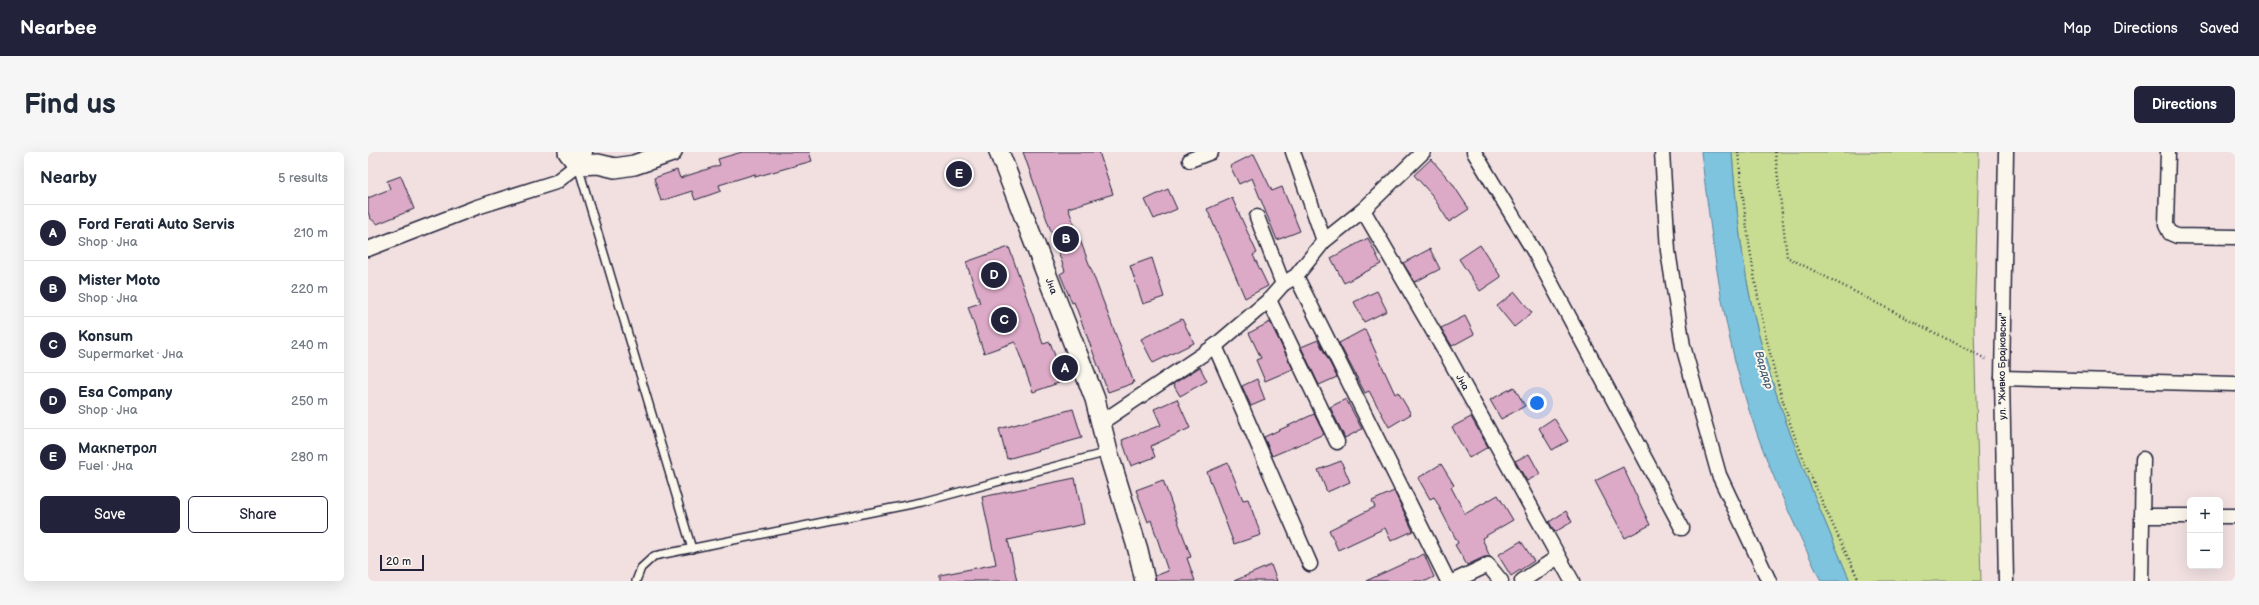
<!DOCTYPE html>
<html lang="en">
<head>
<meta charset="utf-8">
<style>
	:root { --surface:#fff; --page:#f6f6f7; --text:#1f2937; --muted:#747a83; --line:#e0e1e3; --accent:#22223b }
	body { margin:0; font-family:"Balsamiq Sans",sans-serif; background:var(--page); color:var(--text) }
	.controls { position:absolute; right:12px; bottom:12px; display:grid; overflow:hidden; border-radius:6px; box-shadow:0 4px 16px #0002 }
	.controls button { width:36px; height:36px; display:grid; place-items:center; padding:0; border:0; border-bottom:1px solid var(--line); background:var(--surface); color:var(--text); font:20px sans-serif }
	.scale { position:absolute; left:12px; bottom:10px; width:44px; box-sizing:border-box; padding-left:4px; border:2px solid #22223b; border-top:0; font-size:11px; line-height:14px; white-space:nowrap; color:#22223b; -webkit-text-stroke:3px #fbf7ec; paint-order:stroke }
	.you { position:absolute; left:1169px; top:251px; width:14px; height:14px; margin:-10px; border:3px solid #fff; border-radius:50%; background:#1a73e8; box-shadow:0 0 0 6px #1a73e833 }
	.badge { display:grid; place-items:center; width:26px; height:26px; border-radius:50%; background:var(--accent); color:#fff; font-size:13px; font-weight:700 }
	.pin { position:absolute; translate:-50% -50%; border:2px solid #fff; box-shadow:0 1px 4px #0006 }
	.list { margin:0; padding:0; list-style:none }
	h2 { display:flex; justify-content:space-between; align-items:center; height:52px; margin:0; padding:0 16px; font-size:17px }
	h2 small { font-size:13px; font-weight:400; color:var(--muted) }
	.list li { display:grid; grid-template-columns:26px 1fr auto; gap:12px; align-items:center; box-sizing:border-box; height:56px; padding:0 16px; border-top:1px solid var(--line) }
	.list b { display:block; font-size:15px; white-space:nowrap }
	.list p { margin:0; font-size:13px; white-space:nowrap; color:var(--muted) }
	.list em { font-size:13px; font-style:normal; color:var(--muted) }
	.actions { display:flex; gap:8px; padding:12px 16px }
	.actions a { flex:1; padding:9px 0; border:1px solid var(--accent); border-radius:6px; text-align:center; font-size:14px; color:var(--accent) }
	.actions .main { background:var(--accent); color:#fff }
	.map { position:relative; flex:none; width:1867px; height:429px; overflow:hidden; border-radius:6px }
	header { display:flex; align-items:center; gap:24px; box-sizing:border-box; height:56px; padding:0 20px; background:var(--accent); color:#fff }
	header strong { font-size:19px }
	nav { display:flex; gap:22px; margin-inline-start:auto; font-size:14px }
	.intro { display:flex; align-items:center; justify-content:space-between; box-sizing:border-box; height:96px; padding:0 24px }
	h1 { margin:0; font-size:28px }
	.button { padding:10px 18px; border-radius:6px; background:var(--accent); color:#fff; font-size:14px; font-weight:700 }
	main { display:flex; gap:24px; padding:0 24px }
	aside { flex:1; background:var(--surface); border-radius:6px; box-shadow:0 4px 16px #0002 }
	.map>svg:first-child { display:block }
	.green { fill:#c8dd92; stroke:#758066 }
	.water { fill:#7ec4de; stroke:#59839d }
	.building { fill:#dcaac7; stroke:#22223b }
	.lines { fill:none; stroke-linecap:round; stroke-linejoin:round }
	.lane-casing { stroke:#22223b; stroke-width:10 }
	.street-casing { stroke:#22223b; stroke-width:17 }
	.secondary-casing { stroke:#22223b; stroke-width:22 }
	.path { stroke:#22223b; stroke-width:2.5; stroke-dasharray:1 3; stroke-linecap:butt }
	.lane { stroke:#fbf7ec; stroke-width:7 }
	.street { stroke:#fbf7ec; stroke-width:14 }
	.secondary { stroke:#fbf7ec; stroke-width:19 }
	.labels { text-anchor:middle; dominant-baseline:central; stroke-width:4; stroke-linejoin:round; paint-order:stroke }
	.street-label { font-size:10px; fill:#22223b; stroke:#fbf7ec }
	.water-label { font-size:11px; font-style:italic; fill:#425b74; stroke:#fbf7ec }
</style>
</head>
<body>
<header>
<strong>Nearbee</strong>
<nav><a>Map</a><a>Directions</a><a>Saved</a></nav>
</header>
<div class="intro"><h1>Find us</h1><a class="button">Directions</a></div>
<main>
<aside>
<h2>Nearby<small>5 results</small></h2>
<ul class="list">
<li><span class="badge">A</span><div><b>Ford Ferati Auto Servis</b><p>Shop · Јна</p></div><em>210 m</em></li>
<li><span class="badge">B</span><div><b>Mister Moto</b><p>Shop · Јна</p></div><em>220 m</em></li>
<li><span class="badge">C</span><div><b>Konsum</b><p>Supermarket · Јна</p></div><em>240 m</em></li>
<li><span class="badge">D</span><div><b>Esa Company</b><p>Shop · Јна</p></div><em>250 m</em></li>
<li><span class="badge">E</span><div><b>Макпетрол</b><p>Fuel · Јна</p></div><em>280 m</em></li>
</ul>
<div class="actions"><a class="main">Save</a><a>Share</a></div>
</aside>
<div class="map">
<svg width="1867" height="429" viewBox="0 0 1867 429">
	<rect width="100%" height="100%" fill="#f2e0e1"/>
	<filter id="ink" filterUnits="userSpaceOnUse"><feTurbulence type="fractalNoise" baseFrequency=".025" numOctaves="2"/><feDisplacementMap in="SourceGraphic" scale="8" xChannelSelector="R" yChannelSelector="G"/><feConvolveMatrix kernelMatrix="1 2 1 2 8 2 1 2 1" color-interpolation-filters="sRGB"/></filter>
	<g filter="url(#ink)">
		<!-- green -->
		<path class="green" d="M1364 0H1611L1606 175 1613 429H1482C1446 344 1409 258 1387 168 1374 113 1368 56 1364 0Z"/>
		<!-- water -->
		<path class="water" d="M1333 0H1364C1368 56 1374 113 1387 168 1409 258 1446 344 1482 429H1453C1423 366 1393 302 1374 235 1352 159 1343 79 1333 0Z"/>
		<!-- building -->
		<g class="building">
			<path d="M374 0H441L444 9 387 25V22L351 33 353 39 327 48 324 39 293 49 286 26 309 18 312 26 352 13 350 7Z"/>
			<path d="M655 0H731L745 42 700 56 766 231 740 240 706 150 704 151 692 122 697 119Z"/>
			<path d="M886 2 904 39 914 35 932 79 909 88 884 26 871 32 862 14Z"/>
			<path d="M1063 7 1084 31 1101 57 1081 70 1064 43 1046 23Z"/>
			<path d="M33 24 46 57 9 72 2 66 0 60V46L22 37 19 29Z"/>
			<path d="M800 37 809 57 786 67 777 48Z"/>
			<path d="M864 46 889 101 885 103 900 134 877 146 839 57Z"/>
			<path d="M1000 86 1013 112 976 131 963 106Z"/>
			<path d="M1112 93 1133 125 1112 139 1091 107Z"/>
			<path d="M641 95 675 192 682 190 696 229 665 240 647 190 616 201 600 155 612 151 598 110Z"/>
			<path d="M1062 97 1072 117 1047 130 1035 111Z"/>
			<path d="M784 106 796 145 775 152 762 114Z"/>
			<path d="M1009 139 1019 159 996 170 986 150Z"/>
			<path d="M1147 140 1164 161 1146 175 1129 154Z"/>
			<path d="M1097 164 1106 182 1084 194 1073 176Z"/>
			<path d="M814 167 826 191 785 211 773 187Z"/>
			<path d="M902 170 925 217 897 229 888 208 893 206 881 181Z"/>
			<path d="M997 177 1027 242 1030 240 1043 262 1021 275 1001 239 997 241 971 191Z"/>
			<path d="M950 188 969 225 951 233 933 195Z"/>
			<path d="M832 215 839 229 812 244 805 232Z"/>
			<path d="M889 227 897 248 883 254 874 234Z"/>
			<path d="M1146 235 1157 254 1133 267 1122 248Z"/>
			<path d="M809 247 822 276 783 294 787 305 763 314 754 288 793 273 786 257Z"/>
			<path d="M978 247 994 277 977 286 962 255Z"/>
			<path d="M705 257 714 286 639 307 631 277Z"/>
			<path d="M946 262 956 282 904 304 896 285Z"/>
			<path d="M1103 265 1120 295 1101 306 1084 275Z"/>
			<path d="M1186 266 1200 289 1184 298 1171 276Z"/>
			<path d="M1161 302 1172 322 1159 329 1147 309Z"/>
			<path d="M973 309 982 330 959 340 950 318Z"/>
			<path d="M860 311 875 348 880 347 893 383 866 392 839 320Z"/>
			<path d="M1073 312 1086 333 1083 335 1097 362 1130 343 1145 368 1114 386 1122 405H1116L1099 413 1087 393 1090 391 1066 345 1062 347 1050 326Z"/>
			<path d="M1255 315 1282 373 1257 386 1227 329Z"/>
			<path d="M707 326 716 372 640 388 649 429H572V423L628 412 614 345Z"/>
			<path d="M795 328 823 405 819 406 827 429H788L787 424 800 419 783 368 780 370 768 338Z"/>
			<path d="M1026 339 1045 379 1023 389 1017 376 970 398 961 378 1007 355 1004 349Z"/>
			<path d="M1198 359 1204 370 1187 380 1181 370Z"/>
			<path d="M1153 389 1166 409 1143 424 1130 403Z"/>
			<path d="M1056 402 1066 425 1058 429H998Z"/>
			<path d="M903 413 909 429H866Z"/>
		</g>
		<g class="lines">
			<!-- lane casing -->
			<g class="lane-casing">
				<g id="lane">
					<path d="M210 14 324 397"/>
					<path d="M268 429 273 416 286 404 554 350 740 300"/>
				</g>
			</g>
			<!-- street casing -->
			<g class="street-casing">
				<g id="street">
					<path d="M925 0 956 89"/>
					<path d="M1106 0 1167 101 1314 376"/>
					<path d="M1294 0 1300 99 1315 194 1351 323 1401 429"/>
					<path d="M1800 0 1798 73 1802 81 1809 84 1867 85"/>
					<path d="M822 8 843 0"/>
					<path id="s1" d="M995 58 1079 203 1204 429"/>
					<path d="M889 65 915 132"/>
					<path d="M0 97 109 55 188 30 210 13 217 0"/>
					<path d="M928 124 1080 429"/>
					<path d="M901 148 969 290"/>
					<path d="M847 194 942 412"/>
					<path d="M1634 226 1867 232"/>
					<path d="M734 270 847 194 901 148 915 132 928 124 956 89 995 58 1055 0"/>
					<path d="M1774 364H1822"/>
					<path d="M1852 364H1867"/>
					<path d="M1086 429 1120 413 1133 429"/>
					<path d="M1154 429 1190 405"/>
					<path id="s2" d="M1638 429 1634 226 1638 0"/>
					<path d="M1773 429 1775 307"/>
				</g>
			</g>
			<!-- secondary casing -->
			<g class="secondary-casing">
				<g id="secondary">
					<path d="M200 0 210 13 230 12 247 16 266 13 304 0"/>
					<path id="s3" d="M631 0 727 247 740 300 770 398 777 429"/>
				</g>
			</g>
			<!-- path -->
			<g class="path">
				<path d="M1370 0C1379 87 1391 172 1417 256 1436 316 1465 372 1491 429"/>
				<path d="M1407 0 1419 105 1620 208"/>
			</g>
			<!-- lane -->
			<use href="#lane" class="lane"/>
			<!-- street -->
			<use href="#street" class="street"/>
			<!-- secondary -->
			<use href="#secondary" class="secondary"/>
		</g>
	</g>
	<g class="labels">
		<!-- street labels -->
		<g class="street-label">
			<text stroke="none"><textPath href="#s3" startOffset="144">Јна</textPath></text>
			<text stroke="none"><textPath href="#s2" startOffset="215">ул. "Живко Брајковски"</textPath></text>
			<text stroke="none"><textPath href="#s1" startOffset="199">Јна</textPath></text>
		</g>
		<!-- water labels -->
		<g class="water-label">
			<text transform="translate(1396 218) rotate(73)">Вардар</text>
		</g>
	</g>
</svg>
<div class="controls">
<button>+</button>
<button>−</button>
</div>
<div class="scale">20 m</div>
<div class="you"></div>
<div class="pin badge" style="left:697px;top:216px">A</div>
<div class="pin badge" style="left:698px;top:87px">B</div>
<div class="pin badge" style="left:636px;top:168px">C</div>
<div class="pin badge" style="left:626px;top:123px">D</div>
<div class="pin badge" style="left:591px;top:22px">E</div>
</div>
</main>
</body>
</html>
